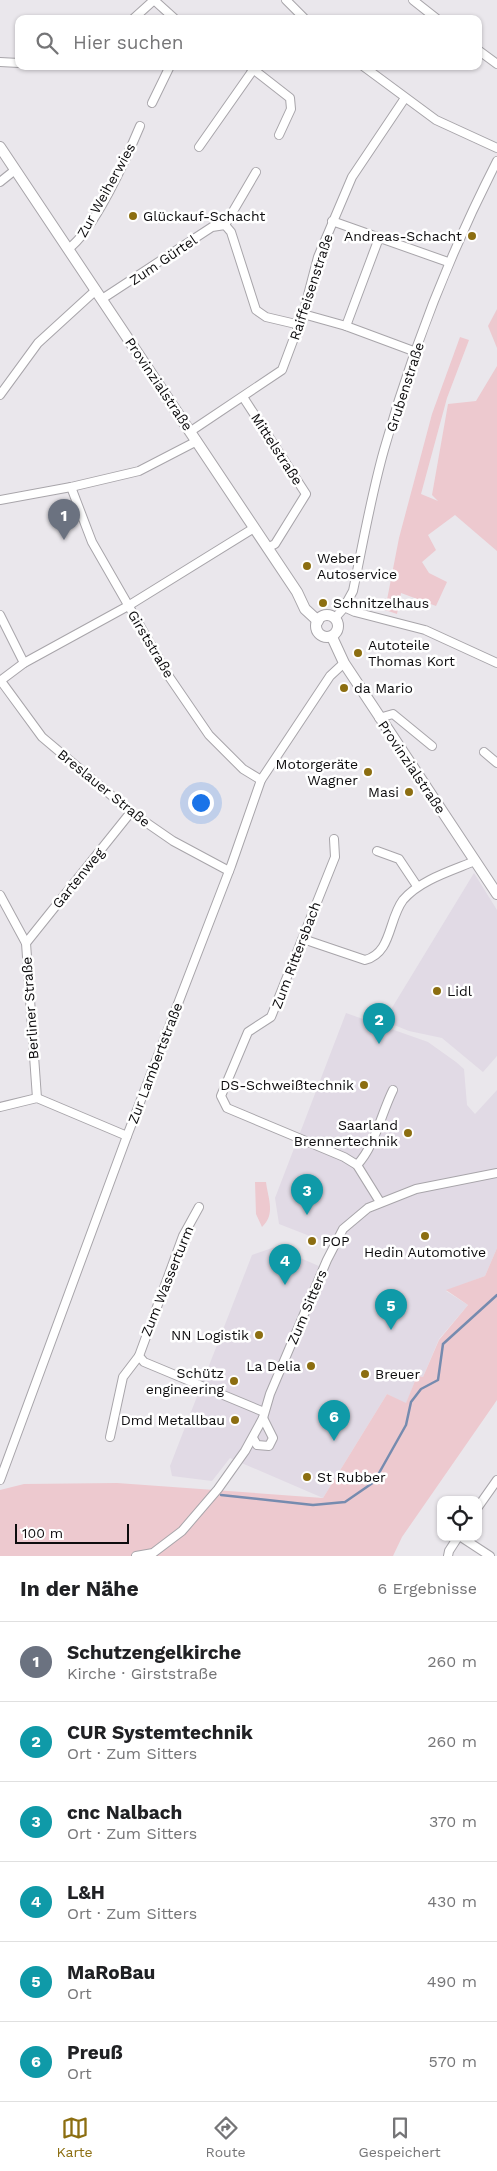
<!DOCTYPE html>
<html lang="de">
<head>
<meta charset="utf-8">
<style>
	:root { --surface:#fff; --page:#f2f2f2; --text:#202124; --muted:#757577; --line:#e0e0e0; --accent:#8c6e11 }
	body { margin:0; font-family:"Work Sans",sans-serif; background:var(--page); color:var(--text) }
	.controls { position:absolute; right:15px; bottom:15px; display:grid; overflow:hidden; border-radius:10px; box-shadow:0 1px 4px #0004 }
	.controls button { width:45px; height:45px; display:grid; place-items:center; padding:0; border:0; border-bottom:1px solid var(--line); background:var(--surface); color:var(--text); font:25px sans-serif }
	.scale { position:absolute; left:15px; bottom:12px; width:114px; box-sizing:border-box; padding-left:5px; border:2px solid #0d0c0e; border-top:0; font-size:14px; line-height:18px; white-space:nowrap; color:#0d0c0e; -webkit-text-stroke:4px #fff; paint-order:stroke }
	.you { position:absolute; left:200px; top:802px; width:18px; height:18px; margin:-12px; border:4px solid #fff; border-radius:50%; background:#1a73e8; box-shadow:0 0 0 8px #1a73e833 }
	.badge { display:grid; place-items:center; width:32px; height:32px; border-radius:50%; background:var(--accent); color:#fff; font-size:16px; font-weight:700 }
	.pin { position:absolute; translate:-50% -41px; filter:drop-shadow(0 1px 2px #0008) }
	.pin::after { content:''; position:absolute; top:26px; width:18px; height:15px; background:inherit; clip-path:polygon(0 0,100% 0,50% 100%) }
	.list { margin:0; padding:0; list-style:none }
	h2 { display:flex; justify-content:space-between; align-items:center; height:65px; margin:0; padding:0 20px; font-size:21px }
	h2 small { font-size:16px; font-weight:400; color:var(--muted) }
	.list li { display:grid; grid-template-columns:32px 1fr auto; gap:15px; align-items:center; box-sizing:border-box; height:80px; padding:0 20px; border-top:1px solid var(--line) }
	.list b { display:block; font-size:19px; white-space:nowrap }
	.list p { margin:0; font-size:16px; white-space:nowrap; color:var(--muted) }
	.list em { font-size:16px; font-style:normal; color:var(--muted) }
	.icon { flex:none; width:28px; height:28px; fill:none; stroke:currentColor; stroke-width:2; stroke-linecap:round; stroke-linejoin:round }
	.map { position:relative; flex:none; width:497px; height:1556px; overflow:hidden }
	.search { position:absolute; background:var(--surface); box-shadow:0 1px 4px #0004; left:15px; right:15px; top:15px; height:55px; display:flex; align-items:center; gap:12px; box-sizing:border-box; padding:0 18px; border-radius:10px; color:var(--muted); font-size:19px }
	.sheet { height:545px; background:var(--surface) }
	nav { display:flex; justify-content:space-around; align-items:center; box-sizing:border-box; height:70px; border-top:1px solid var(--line); background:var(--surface); font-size:14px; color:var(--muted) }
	nav a { display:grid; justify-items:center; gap:2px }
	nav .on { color:var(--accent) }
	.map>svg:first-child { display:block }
	.built { fill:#e1dae5 }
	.green { fill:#edc9cf }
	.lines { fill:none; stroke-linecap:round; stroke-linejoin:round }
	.stream { stroke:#768baf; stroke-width:2.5 }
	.minor-casing { stroke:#a8a5aa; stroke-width:10 }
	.tertiary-casing { stroke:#a8a5aa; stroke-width:12 }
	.minor { stroke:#fff; stroke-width:8 }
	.tertiary { stroke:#fff; stroke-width:10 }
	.poi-dot { fill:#8c6e11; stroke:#fff; stroke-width:2 }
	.labels { text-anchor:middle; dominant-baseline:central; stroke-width:5; stroke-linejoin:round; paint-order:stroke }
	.street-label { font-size:14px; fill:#0d0c0e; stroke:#fff }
	.poi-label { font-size:14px; fill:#0d0c0e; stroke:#fff; text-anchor:start }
</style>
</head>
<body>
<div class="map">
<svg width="497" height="1556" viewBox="0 0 497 1556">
	<rect width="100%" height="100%" fill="#eae7ec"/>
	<!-- built -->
	<g class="built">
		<path d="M474 873 497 910V1056L483 1072 442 1038 409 1031 384 1021Z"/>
		<path d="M346 1013 428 1042 456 1062 464 1069 467 1105 475 1114 497 1090V1248L485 1276 446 1291 468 1305 439 1339 423 1377 417 1376 406 1404 387 1394 323 1498 230 1458 212 1481 172 1476 170 1466 252 1255 275 1247 328 1270 338 1247 279 1224 275 1198Z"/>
	</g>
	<!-- green -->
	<g class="green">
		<path d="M497 309V348L488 326Z"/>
		<path d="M460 337 469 340 447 398 421 494 438 501 432 495 448 404 476 401 497 366V551L455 515 428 535 436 550 422 562 429 573 447 582 436 606 401 593 397 614 385 610 399 538 432 414Z"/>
		<path d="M255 1182H266C268 1199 276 1214 262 1227L256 1214Z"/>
		<path d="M497 1248V1400L402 1537 393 1556H0V1490L24 1484 117 1483 323 1498 387 1394 406 1403 417 1376 423 1377 439 1340 468 1305 446 1290 485 1276Z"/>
	</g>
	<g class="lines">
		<!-- stream -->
		<path class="stream" d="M221 1495 313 1505 345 1502 374 1482 406 1425 411 1402 421 1389 438 1380 443 1344 497 1295"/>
		<!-- minor casing -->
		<g class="minor-casing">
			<g id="minor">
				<path d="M154 0 175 19"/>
				<path d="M286 0 305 19"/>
				<path d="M413 0 437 19"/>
				<path d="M133 19 154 0"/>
				<path d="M478 50 497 64"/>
				<path d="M0 62 19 63"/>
				<path d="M249 66 290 98 291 109 279 135"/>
				<path d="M363 66 436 120 497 148"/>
				<path d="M152 103 170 66"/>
				<path d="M199 147 253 70"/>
				<path d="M0 182 15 170"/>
				<path d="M332 221 448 262"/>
				<path d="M225 225 256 172"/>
				<path d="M68 249C94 231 127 157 140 126"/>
				<path d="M102 299 212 227 225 225 231 232 256 310 266 317 300 325"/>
				<path d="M303 314 346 326 416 352"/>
				<path d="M346 326 379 238"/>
				<path d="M0 395 38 343 96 290"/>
				<path d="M243 397 306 494 275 544 267 548"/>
				<path d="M191 431 282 370 303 314 318 257 352 177 405 98"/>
				<path d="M71 487 92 542 170 678 209 735 243 769 261 780"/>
				<path d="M0 500 71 487 139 471 197 441"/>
				<path d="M344 607 355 612 425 630 497 663"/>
				<path d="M0 615 24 663"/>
				<path d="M335 618 343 609 353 591C363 543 371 496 384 450 412 350 450 253 497 161"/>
				<path d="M0 681 24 663 128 606 254 528"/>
				<path d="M1 681 42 737 131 812 173 841 229 871"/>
				<path d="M379 718 393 714 432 746"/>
				<path d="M484 752 497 763"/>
				<path d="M334 839 335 857 271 1017 248 1032 221 1096 227 1108 344 1157 357 1165 380 1202"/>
				<path d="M377 851 399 859 417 886"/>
				<path d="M0 895 26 943 37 1098"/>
				<path d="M303 939 365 960C392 953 388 920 403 900 420 880 451 871 475 861"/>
				<path d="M26 943 131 812"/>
				<path d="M0 1107 37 1098 127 1136"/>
				<path d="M357 1165C375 1146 381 1114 393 1090"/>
				<path d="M199 1207 183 1236 139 1356 144 1362 264 1412"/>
				<path d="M110 1437 123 1377 139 1356"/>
				<path d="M253 1438 257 1445 269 1446 273 1438 263 1418"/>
				<path d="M0 1480 127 1136 231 866 261 780 330 676 344 663"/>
				<path d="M478 1507 497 1480"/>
				<path d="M461 1537 490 1556"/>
				<path d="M136 1556 153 1553 182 1531 218 1489 245 1451 263 1418 270 1394 327 1260 343 1229 368 1208 416 1189 497 1173"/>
				<path d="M448 1556 449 1551 458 1537"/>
			</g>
		</g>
		<!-- tertiary casing -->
		<g class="tertiary-casing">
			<g id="tertiary">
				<path d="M0 147 297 592 305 609 318 621"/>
				<circle cx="327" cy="626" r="11"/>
				<path d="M332 637 344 663 497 894"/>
			</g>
		</g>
		<!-- minor -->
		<use href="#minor" class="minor"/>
		<!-- tertiary -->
		<use href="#tertiary" class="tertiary"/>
	</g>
	<!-- markers -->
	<g class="poi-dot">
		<circle cx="133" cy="216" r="5"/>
		<circle cx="472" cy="236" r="5"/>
		<circle cx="307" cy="566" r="5"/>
		<circle cx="323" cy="603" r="5"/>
		<circle cx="358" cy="653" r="5"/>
		<circle cx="344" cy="688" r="5"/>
		<circle cx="368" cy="772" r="5"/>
		<circle cx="409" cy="792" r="5"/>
		<circle cx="437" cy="991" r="5"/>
		<circle cx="364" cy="1085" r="5"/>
		<circle cx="408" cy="1133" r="5"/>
		<circle cx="425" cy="1236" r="5"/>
		<circle cx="312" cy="1241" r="5"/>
		<circle cx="259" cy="1335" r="5"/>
		<circle cx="311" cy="1366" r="5"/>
		<circle cx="365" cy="1374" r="5"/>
		<circle cx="234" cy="1381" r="5"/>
		<circle cx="235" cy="1420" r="5"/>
		<circle cx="307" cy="1477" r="5"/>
	</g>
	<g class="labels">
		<!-- street labels -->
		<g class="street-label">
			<text transform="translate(106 190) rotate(-61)">Zur Weiherwies</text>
			<text transform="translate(163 260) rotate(-34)">Zum Gürtel</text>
			<text transform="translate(311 287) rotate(-72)">Raiffeisenstraße</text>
			<text transform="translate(159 384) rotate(56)">Provinzialstraße</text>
			<text transform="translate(405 387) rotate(-72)">Grubenstraße</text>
			<text transform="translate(277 449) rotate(57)">Mittelstraße</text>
			<text transform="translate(151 644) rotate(59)">Girststraße</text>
			<text transform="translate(412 767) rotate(56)">Provinzialstraße</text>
			<text transform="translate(104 788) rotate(39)">Breslauer Straße</text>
			<text transform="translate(78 878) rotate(-51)">Gartenweg</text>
			<text transform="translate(296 955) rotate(-69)">Zum Rittersbach</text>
			<text transform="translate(30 1008) rotate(-94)">Berliner Straße</text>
			<text transform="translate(155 1063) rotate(-69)">Zur Lambertstraße</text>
			<text transform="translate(167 1281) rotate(-68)">Zum Wasserturm</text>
			<text transform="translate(307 1307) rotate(-67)">Zum Sitters</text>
		</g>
		<!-- poi labels -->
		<g class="poi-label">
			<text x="143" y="216">Glückauf-Schacht</text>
			<text x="462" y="236" text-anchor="end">Andreas-Schacht</text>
			<text x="317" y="558">Weber<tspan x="317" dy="16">Autoservice</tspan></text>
			<text x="333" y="603">Schnitzelhaus</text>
			<text x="368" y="645">Autoteile<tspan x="368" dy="16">Thomas Kort</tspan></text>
			<text x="354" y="688">da Mario</text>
			<text x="358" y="764" text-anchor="end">Motorgeräte<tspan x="358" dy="16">Wagner</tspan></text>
			<text x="399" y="792" text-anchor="end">Masi</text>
			<text x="447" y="991">Lidl</text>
			<text x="354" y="1085" text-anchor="end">DS-Schweißtechnik</text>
			<text x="398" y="1125" text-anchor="end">Saarland<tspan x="398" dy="16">Brennertechnik</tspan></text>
			<text x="322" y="1241">POP</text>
			<text x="425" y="1252" text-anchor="middle">Hedin Automotive</text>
			<text x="249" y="1335" text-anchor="end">NN Logistik</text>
			<text x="301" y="1366" text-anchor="end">La Delia</text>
			<text x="224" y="1373" text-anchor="end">Schütz<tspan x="224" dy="16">engineering</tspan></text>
			<text x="375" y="1374">Breuer</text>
			<text x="225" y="1420" text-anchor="end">Dmd Metallbau</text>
			<text x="317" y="1477">St Rubber</text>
		</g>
	</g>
</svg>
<div class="controls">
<button><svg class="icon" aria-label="locate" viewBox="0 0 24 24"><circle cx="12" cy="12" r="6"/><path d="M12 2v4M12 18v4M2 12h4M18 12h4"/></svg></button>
</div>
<div class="scale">100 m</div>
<div class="you"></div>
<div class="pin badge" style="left:64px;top:540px;background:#6b7280">1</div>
<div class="pin badge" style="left:379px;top:1044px;background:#0f9aa8">2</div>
<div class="pin badge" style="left:307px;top:1215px;background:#0f9aa8">3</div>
<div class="pin badge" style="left:285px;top:1285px;background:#0f9aa8">4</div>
<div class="pin badge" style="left:391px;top:1330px;background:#0f9aa8">5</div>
<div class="pin badge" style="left:334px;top:1441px;background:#0f9aa8">6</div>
<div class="search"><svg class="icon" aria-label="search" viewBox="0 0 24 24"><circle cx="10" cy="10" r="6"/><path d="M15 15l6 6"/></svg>Hier suchen</div>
</div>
<section class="sheet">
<h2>In der Nähe<small>6 Ergebnisse</small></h2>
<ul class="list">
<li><span class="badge" style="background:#6b7280">1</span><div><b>Schutzengelkirche</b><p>Kirche · Girststraße</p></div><em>260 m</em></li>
<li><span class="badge" style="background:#0f9aa8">2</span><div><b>CUR Systemtechnik</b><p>Ort · Zum Sitters</p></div><em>260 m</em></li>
<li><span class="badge" style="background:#0f9aa8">3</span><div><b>cnc Nalbach</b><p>Ort · Zum Sitters</p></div><em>370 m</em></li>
<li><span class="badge" style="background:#0f9aa8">4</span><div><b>L&amp;H</b><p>Ort · Zum Sitters</p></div><em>430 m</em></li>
<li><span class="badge" style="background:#0f9aa8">5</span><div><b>MaRoBau</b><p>Ort</p></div><em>490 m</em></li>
<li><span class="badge" style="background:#0f9aa8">6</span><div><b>Preuß</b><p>Ort</p></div><em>570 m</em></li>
</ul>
</section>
<nav>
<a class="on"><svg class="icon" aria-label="map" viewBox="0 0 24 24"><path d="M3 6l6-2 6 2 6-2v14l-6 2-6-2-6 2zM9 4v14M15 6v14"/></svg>Karte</a>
<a><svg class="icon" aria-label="directions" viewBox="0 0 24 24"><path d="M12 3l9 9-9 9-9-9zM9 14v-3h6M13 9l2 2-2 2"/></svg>Route</a>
<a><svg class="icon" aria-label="saved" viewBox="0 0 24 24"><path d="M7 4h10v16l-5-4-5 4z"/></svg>Gespeichert</a>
</nav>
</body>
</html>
